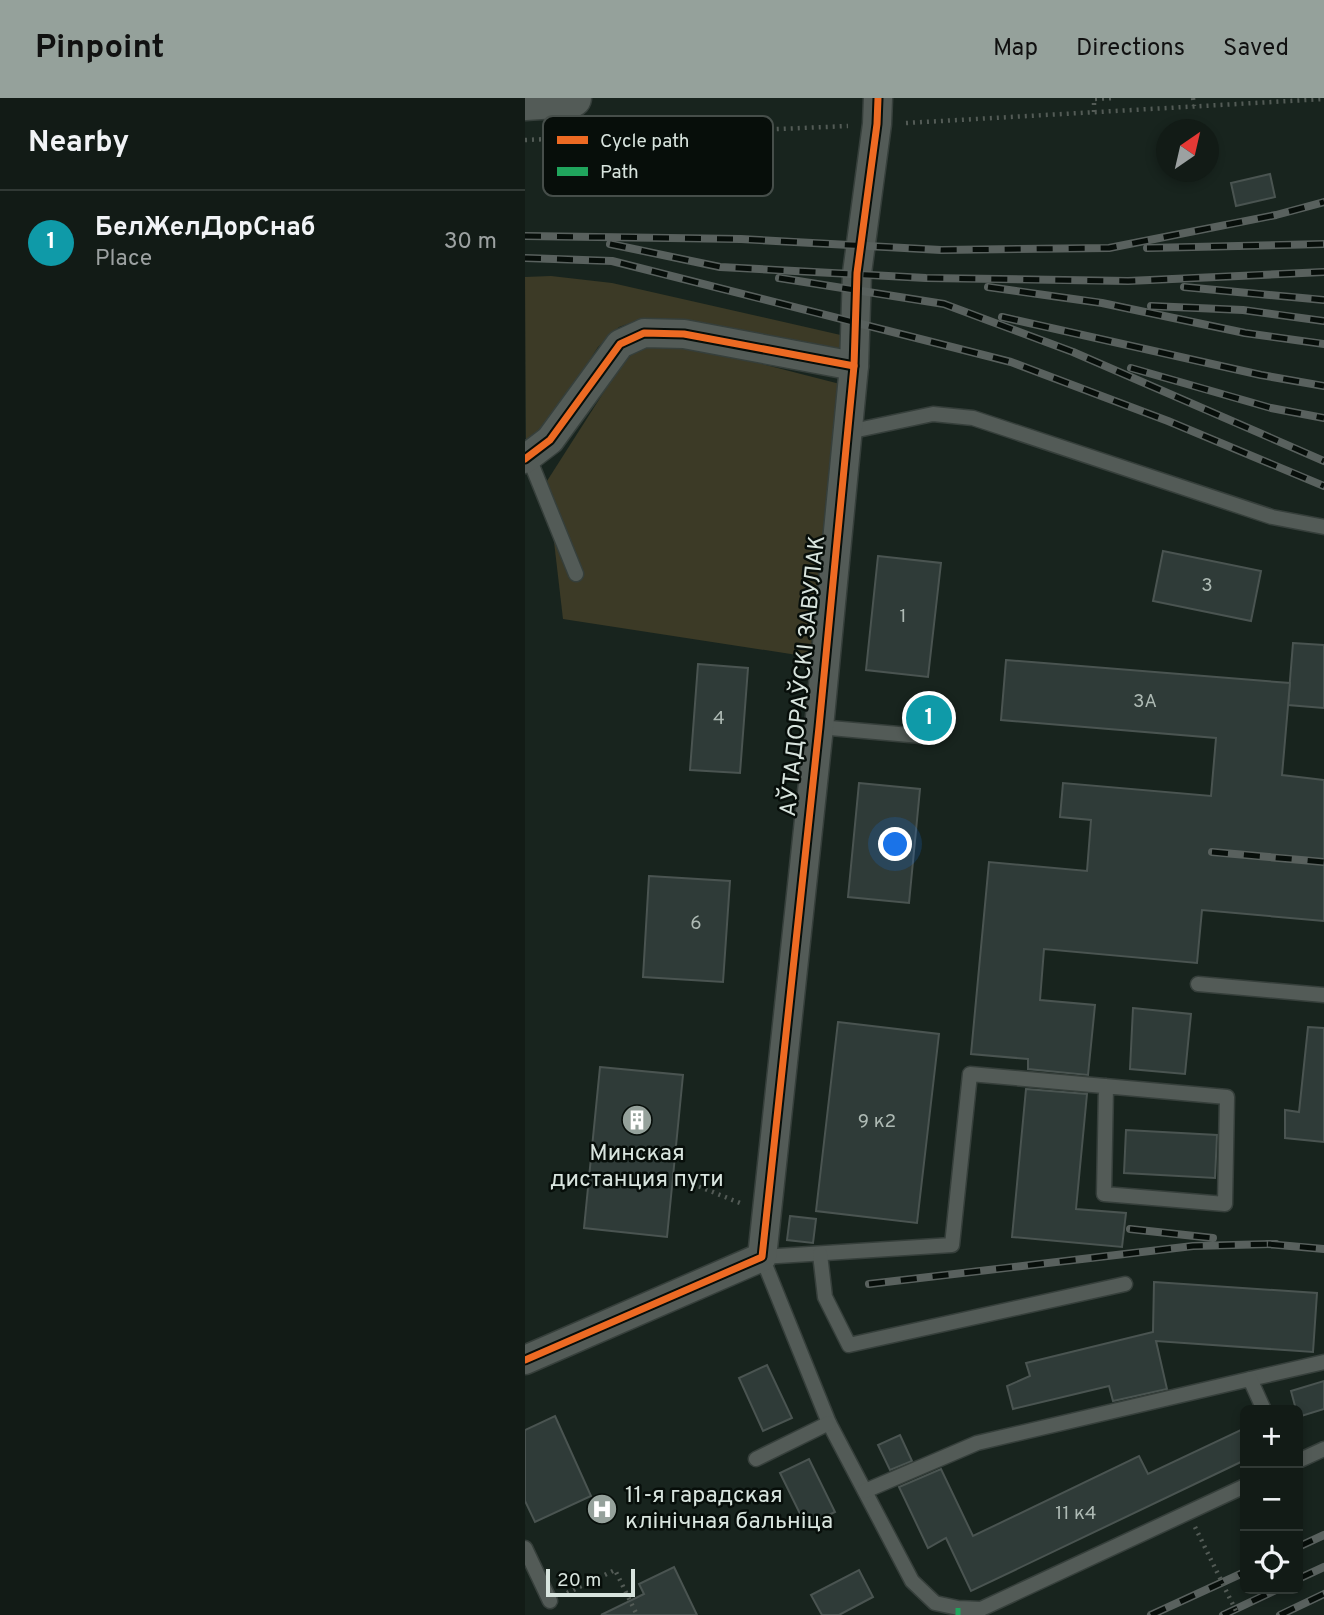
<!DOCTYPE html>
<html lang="en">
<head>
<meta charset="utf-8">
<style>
	:root { --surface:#121b16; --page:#1b241f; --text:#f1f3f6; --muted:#9ca1a1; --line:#313935; --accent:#95a19b }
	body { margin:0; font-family:Overpass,sans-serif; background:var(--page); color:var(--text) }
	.controls { position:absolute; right:21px; bottom:21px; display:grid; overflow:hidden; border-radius:10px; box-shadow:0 4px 10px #0003 }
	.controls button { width:63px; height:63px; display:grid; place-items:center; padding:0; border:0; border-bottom:2px solid var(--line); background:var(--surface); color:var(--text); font:35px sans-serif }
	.compass { position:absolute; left:631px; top:21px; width:63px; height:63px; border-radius:50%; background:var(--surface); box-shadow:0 4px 10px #0003; rotate:34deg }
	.scale { position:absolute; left:21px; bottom:18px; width:89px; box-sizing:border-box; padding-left:7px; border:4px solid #d8e4de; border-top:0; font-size:19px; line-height:24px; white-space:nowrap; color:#d8e4de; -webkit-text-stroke:5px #070e0a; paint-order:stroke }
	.you { position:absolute; left:371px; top:747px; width:24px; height:24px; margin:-18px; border:5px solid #fff; border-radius:50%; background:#1a73e8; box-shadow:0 0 0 10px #1a73e833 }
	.badge { display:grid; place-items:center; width:46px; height:46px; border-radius:50%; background:var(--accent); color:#fff; font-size:23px; font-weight:700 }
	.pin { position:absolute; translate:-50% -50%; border:4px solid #fff; box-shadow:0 2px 7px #0006 }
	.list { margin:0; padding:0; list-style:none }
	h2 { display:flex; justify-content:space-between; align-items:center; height:91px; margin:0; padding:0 28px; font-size:30px }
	h2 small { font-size:23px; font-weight:400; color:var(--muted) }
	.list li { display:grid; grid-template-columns:46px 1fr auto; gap:21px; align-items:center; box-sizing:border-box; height:105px; padding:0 28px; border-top:2px solid var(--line) }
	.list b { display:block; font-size:26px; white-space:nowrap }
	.list p { margin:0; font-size:23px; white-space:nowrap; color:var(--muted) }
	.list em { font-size:23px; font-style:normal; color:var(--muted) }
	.icon { flex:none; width:38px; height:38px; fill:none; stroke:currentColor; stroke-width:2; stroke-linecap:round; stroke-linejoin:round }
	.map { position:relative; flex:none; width:799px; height:1517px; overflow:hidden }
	header { display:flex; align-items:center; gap:42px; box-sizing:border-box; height:98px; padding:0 35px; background:var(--accent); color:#111 }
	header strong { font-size:33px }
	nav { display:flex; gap:38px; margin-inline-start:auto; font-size:24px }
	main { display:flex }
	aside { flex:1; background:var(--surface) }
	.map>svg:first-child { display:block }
	.green { fill:#3c3a26 }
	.building { fill:#2f3b38; stroke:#4a5451; stroke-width:2 }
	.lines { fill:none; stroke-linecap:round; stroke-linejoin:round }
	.service-casing { stroke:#363f3b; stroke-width:17 }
	.minor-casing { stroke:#363f3b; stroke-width:31 }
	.secondary-casing { stroke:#363f3b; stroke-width:41 }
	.path { stroke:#535b56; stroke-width:4.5; stroke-dasharray:2 5; stroke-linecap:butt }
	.service { stroke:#535b57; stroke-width:14 }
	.minor { stroke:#535b57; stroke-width:28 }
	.secondary { stroke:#535b57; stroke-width:38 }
	.rail-casing { stroke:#59615e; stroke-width:8 }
	.rail { stroke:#070e0a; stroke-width:5; stroke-dasharray:16; stroke-linecap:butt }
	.path-bridge { stroke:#535b56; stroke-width:4.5; stroke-dasharray:2 5; stroke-linecap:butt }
	.quiet { stroke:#20a55d; stroke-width:5; stroke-dasharray:10 5; stroke-linecap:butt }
	.cycleway-casing { stroke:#070e0a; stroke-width:11 }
	.cycleway { stroke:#ed6a23; stroke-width:7 }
	.labels { text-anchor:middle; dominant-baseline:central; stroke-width:5; stroke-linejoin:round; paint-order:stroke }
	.number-label { font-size:19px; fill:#aebab4 }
	.street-label { font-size:23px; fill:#d8e4de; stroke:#070e0a }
	.poi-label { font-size:23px; fill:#d8e4de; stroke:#070e0a }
	.key { fill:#070e0a; stroke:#464e4a; stroke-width:2 }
	.key-label { font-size:19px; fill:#d8e4de }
</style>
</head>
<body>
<header>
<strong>Pinpoint</strong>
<nav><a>Map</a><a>Directions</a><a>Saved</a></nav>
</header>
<main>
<aside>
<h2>Nearby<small></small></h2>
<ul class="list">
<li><span class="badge" style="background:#0f9aa8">1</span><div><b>БелЖелДорСнаб</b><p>Place</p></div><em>30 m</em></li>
</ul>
</aside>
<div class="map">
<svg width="799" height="1517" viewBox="0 0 799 1517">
	<rect width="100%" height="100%" fill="#18241e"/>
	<!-- green -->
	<g class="green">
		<path d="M26 178 87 185 320 238 318 257 136 222H114L94 229 73 249 20 332 1 351 0 179Z"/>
		<path d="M136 243 163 247 315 286 285 559 38 521 22 383 91 275 111 251Z"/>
	</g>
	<!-- building -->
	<g class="building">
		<path d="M745 76 750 99 711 108 706 85Z"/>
		<path d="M638 453 736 473 726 523 628 503Z"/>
		<path d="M353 458 416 465 403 579 341 572Z"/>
		<path d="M768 545 799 547V610L763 607Z"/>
		<path d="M481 562 765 585 757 677 799 682V823L677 812 672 865 519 851 515 902 570 907 563 977 503 971V961L446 956 464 764 562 773 566 722 535 719 538 685 686 698 691 640 476 622Z"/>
		<path d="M173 566 223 570 215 675 165 672Z"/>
		<path d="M387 606 421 607V633H404L398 629 387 627Z"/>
		<path d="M334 685 395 691 384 805 323 799Z"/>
		<path d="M124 778 205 783 198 884 118 879Z"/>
		<path d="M608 910 666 916 660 976 605 971Z"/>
		<path d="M313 924 414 936 392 1125 291 1113Z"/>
		<path d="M783 929 799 930V1044L760 1040V1012L774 1014Z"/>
		<path d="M75 969 158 977 142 1139 59 1130Z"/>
		<path d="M501 991 562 996 551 1111 601 1115 597 1149 487 1139Z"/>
		<path d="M601 1032 692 1037 690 1080 599 1075Z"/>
		<path d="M265 1118 291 1121 288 1145 262 1142Z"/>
		<path d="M629 1184 792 1195 788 1254 631 1243 642 1291 588 1303 584 1288 488 1311 482 1288 505 1278 501 1265 628 1234Z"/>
		<path d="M242 1267 267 1320 238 1333 214 1280Z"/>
		<path d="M799 1283V1311L773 1319 766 1293Z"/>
		<path d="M30 1318 66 1398 10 1424 0 1403V1332Z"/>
		<path d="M720 1330V1362L446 1493 421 1440 403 1450 374 1389 416 1371 448 1438 614 1358 623 1376Z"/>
		<path d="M375 1337 387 1363 365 1372 353 1347Z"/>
		<path d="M284 1361 310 1414 281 1428 255 1375Z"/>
		<path d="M149 1469 172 1517H76L119 1496 114 1486Z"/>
		<path d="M334 1472 348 1499 314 1517H297L286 1497Z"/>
	</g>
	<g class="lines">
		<!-- service casing -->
		<g class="service-casing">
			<g id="service">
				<path d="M323 334 408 316 448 320 747 419 799 429"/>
				<path d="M4 360 51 476"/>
				<path d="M294 629 396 638"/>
				<path d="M673 886 799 897"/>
				<path d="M581 988 579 1096 700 1106 702 999 445 976 427 1147 237 1159 304 1325 387 1483 410 1505 433 1510 456 1511 720 1388"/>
				<path d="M295 1156 300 1199 324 1247 600 1186"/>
				<path d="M725 1281 799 1264"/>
				<path d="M231 1361 304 1325"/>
				<path d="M773 1363 799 1351"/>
				<path d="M340 1393 452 1345 725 1281 739 1312"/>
				<path d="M0 1450 25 1503"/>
			</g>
		</g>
		<!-- minor casing -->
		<g class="minor-casing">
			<g id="minor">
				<path d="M0 361 25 342 95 246 119 235 159 236 329 268"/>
				<path d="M0 1262 237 1159 294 629 329 268 332 175 352 26 353 0"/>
			</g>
		</g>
		<!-- secondary casing -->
		<g class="secondary-casing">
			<path id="secondary" d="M0 3 47 0"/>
		</g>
		<!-- path -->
		<g class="path">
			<path d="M668 0 669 8"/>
			<path d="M569 14V1L589 0"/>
			<path d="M381 25 799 1"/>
			<path d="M0 42 323 28"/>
			<path d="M148 1078 215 1105"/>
			<path d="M42 1495 90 1472 112 1517"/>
		</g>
		<!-- service -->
		<use href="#service" class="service"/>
		<!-- minor -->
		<use href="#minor" class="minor"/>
		<!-- secondary -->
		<use href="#secondary" class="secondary"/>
		<!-- rail casing -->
		<g class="rail-casing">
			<g id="rail">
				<path d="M0 138 216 141 416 152 584 150 751 117 799 104"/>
				<path d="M85 146 195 169 401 180 603 183 799 174"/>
				<path d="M622 150 799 146"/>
				<path d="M0 160 87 163 486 264 643 323 799 388"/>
				<path d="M254 180 419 206 548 254 799 363"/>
				<path d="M463 189 577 205 720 235 799 246"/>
				<path d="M659 189 799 202"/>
				<path d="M626 208 718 212 799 223"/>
				<path d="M477 219 736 277 799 288"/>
				<path d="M606 270 746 310 799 320"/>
				<path d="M687 754 799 764"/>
				<path d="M605 1131 688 1140"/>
				<path d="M743 1146 799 1151"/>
				<path d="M344 1186 668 1148 751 1146"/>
				<path d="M773 1449 799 1437"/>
				<path d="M773 1481 799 1469"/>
				<path d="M626 1517 720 1474"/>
				<path d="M698 1517 753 1491"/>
				<path d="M755 1517 799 1496"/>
			</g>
		</g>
		<!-- rail -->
		<use href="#rail" class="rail"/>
		<!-- path-bridge -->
		<path class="path-bridge" d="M670 1429 713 1517"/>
		<!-- quiet -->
		<path class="quiet" d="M433 1517V1510"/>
		<!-- cycleway casing -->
		<g class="cycleway-casing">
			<g id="cycleway">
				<path d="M0 361 25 342 95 246 119 235 159 236 329 268"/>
				<path d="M0 1262 237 1159 294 629 329 268 332 175 352 26 353 0"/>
			</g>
		</g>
		<!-- cycleway -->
		<use href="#cycleway" class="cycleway"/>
	</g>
	<!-- icons -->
	<defs>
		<g id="building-disc" transform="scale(1.575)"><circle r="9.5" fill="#95a19b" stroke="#070e0a"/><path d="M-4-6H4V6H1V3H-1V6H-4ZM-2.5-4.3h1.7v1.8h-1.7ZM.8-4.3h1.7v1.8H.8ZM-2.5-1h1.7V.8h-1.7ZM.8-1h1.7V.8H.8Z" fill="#fff"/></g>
		<g id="hospital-disc" transform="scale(1.575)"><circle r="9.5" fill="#95a19b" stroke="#070e0a"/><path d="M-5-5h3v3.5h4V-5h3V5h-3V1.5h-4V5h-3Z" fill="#fff"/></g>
	</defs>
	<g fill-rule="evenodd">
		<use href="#building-disc" x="112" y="1022"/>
		<use href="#hospital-disc" x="77" y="1411"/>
	</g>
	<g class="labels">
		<!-- number labels -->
		<g class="number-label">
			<text x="682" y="488">3</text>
			<text x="378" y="519">1</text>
			<text x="620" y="604">3А</text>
			<text x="194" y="621">4</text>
			<text x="171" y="826">6</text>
			<text x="352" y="1024">9 к2</text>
			<text x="551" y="1416">11 к4</text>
		</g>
		<!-- street labels -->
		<g class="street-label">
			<text transform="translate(279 578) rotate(-84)">АЎТАДОРАЎСКІ ЗАВУЛАК</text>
		</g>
		<!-- poi labels -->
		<g class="poi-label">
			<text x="112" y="1056">Минская<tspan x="112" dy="26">дистанция пути</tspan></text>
			<text x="100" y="1398" text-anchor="start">11-я гарадская<tspan x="100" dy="26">клінічная бальніца</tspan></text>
		</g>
	</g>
	<!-- legend -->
	<rect x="18" y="18" width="230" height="80" rx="10" class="key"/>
	<rect x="32" y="38" width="31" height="8" fill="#ed6a23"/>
	<rect x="32" y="69" width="31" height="9" fill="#20a55d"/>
	<g class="key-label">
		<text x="75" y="49">Cycle path</text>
		<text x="75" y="80">Path</text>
	</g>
</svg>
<div class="controls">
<button>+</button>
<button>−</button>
<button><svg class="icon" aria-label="locate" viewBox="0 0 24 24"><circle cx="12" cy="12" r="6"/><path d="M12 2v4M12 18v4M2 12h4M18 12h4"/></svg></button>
</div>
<svg class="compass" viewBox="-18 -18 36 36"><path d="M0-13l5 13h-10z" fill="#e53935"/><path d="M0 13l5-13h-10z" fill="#9ca1a1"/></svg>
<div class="scale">20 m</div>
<div class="you"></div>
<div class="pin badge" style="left:404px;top:620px;background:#0f9aa8">1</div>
</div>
</main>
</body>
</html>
